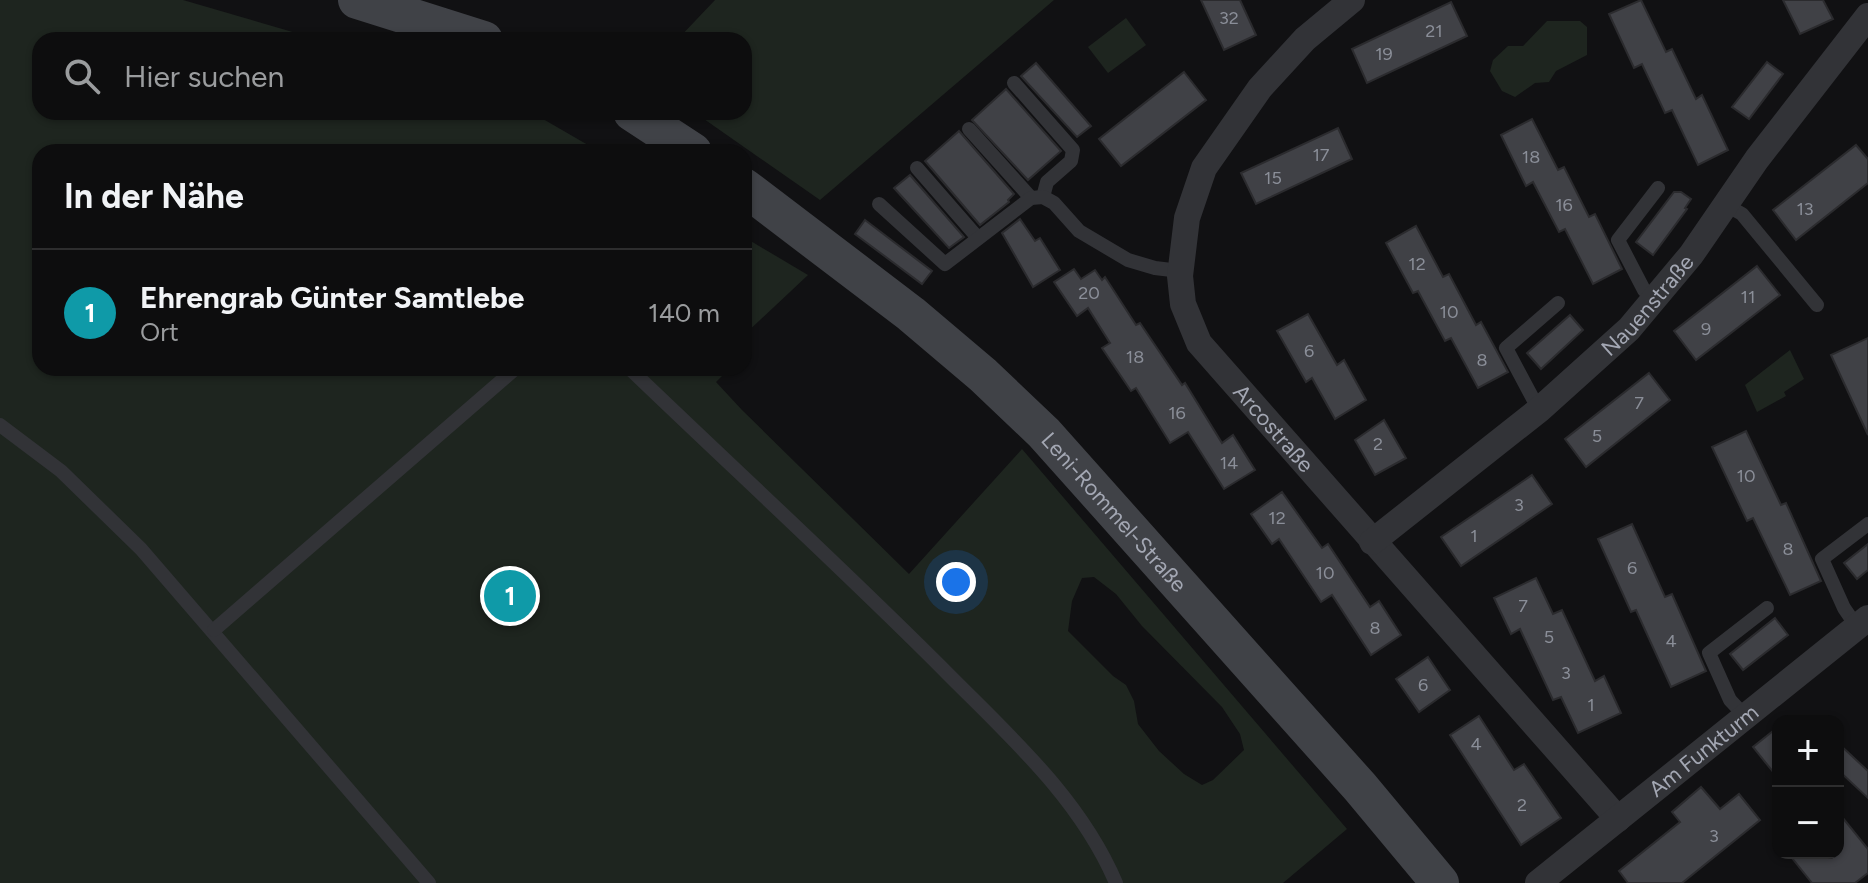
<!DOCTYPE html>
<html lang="de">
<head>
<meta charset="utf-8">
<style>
	:root { --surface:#0d0d0e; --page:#161617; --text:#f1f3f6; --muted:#9a9c9e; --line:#2d2d2e; --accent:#e8b934 }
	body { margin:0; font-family:Figtree,sans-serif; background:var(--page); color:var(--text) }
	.controls { position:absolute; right:24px; bottom:24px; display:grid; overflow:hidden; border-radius:16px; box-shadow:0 2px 6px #0004 }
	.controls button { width:72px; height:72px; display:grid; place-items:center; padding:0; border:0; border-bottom:2px solid var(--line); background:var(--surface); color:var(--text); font:40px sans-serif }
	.you { position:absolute; left:956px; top:582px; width:28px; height:28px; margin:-20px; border:6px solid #fff; border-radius:50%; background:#1a73e8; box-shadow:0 0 0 12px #1a73e833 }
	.badge { display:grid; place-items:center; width:52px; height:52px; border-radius:50%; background:var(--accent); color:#fff; font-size:26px; font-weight:700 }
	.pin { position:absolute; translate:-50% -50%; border:4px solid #fff; box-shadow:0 2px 8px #0006 }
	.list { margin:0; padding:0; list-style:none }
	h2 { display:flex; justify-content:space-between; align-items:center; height:104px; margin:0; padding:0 32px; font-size:34px }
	h2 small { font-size:26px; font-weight:400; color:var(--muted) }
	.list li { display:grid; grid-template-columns:52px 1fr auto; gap:24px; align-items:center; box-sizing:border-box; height:128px; padding:0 32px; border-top:2px solid var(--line) }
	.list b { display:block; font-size:30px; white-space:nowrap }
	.list p { margin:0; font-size:26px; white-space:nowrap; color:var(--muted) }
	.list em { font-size:26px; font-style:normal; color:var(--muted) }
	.icon { flex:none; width:44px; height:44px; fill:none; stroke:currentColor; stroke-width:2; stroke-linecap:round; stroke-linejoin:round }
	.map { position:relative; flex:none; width:1868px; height:883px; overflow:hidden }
	.search { position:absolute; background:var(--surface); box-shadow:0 2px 6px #0004; left:32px; top:32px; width:720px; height:88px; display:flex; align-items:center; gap:20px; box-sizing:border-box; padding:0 28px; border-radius:24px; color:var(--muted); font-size:30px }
	.panel { position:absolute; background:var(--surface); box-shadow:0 2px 6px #0004; left:32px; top:144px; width:720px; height:232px; border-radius:24px }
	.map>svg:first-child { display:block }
	.green { fill:#1e251f; fill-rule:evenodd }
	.building { fill:#404146; stroke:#2b2b2e; stroke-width:2 }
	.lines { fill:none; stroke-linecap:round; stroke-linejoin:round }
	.lane { stroke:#323337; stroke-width:14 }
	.street { stroke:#323337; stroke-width:26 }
	.secondary { stroke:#404247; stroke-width:38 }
	.labels { text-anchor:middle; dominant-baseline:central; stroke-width:8; stroke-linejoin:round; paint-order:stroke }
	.number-label { font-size:18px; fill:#8a8e98 }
	.street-label { font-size:22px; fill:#a3a7b3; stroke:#0c0c0e }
</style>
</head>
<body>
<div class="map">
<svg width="1868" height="883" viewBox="0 0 1868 883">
	<rect width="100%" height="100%" fill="#111113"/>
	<!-- green -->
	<g class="green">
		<path d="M0 0H183L320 40H40V112H531L600 152H40V368H730L716 382 742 410 909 574 1022 449 1347 829 1283 883H0ZM1094 577 1116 594 1142 626 1222 707 1240 734 1244 750 1213 780 1202 785 1184 774 1159 751 1138 724 1134 701 1126 685 1113 676 1068 631 1072 601 1082 578Z"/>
		<path d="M715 0H1054L820 200 694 112H744V40H677Z"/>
		<path d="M1126 18 1146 45 1108 73 1088 47Z"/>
		<path d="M1547 21H1580L1587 27V55L1556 71 1549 82 1535 83 1515 97 1502 91 1490 71 1493 60 1508 46H1523Z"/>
		<path d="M744 237 808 275 744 335Z"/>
		<path d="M1790 350 1804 379 1784 392 1786 396 1757 412 1745 385Z"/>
	</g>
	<!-- building -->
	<g class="building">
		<path d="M1201 0H1240L1256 35 1224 50Z"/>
		<path d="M1641 0 1666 52 1672 49 1696 99 1702 95 1728 150 1698 165 1672 110 1665 113 1642 64 1634 68 1609 14Z"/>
		<path d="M1783 0H1823L1833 19 1800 34Z"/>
		<path d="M1451 2 1467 36 1367 83 1352 49Z"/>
		<path d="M1767 62 1783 74 1749 119 1732 107Z"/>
		<path d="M1036 63 1091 126 1077 137 1021 76Z"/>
		<path d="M1184 72 1206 100 1121 166 1099 139Z"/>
		<path d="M1006 89 1061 151 1028 180 972 120Z"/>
		<path d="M1532 119 1558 170 1564 167 1589 217 1595 214 1622 269 1593 284 1565 229 1559 232 1533 182 1526 186 1501 135Z"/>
		<path d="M1338 128 1352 159 1256 204 1241 173Z"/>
		<path d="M959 131 1014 194 1008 200 1009 202 980 225 925 161Z"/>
		<path d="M1856 145 1868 159V183L1796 240 1773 210Z"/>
		<path d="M910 175 964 237 949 248 894 188Z"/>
		<path d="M1674 192H1681L1691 199 1685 208 1687 209 1653 255 1636 242Z"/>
		<path d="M1020 219 1035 241 1040 238 1060 270 1033 287 1002 233Z"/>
		<path d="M865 220 932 271 922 284 855 234Z"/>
		<path d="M1416 226 1443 277 1449 274 1476 325 1481 322 1508 372 1478 388 1451 338 1445 341 1418 291 1413 293 1386 243Z"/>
		<path d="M1757 266 1780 295 1696 360 1674 331Z"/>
		<path d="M1074 269 1081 279 1095 270 1102 280 1105 277 1136 325 1140 323 1182 385 1185 383 1222 443 1233 435 1255 470 1224 489 1188 432 1170 443 1136 388 1131 391 1102 348 1110 343 1088 308 1077 316 1054 282Z"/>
		<path d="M1308 314 1337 365 1344 360 1366 400 1335 419 1312 378 1306 382 1277 331Z"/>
		<path d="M1570 315 1583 330 1541 369 1527 353Z"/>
		<path d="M1868 338V435L1831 355Z"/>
		<path d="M1649 373 1670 400 1586 467 1565 439Z"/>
		<path d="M1384 420 1406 458 1375 475 1355 440Z"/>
		<path d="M1746 431 1781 505 1786 503 1821 581 1790 595 1753 518 1747 521 1712 447Z"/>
		<path d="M1532 475 1552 504 1461 566 1441 537Z"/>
		<path d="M1282 492 1322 548 1328 544 1370 607 1379 601 1401 635 1371 655 1332 595 1321 602 1279 539 1272 544 1251 514Z"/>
		<path d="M1632 524 1665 597 1672 594 1706 671 1671 687 1636 610 1631 612 1598 539Z"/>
		<path d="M1868 544V570L1857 579 1844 563Z"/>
		<path d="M1536 578 1553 614 1562 610 1595 681 1604 676 1621 713 1578 733 1561 697 1553 700 1520 629 1511 634 1494 598Z"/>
		<path d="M1775 618 1788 635 1743 670 1730 654Z"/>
		<path d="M1428 657 1450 690 1419 712 1396 679Z"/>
		<path d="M1479 716 1514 770 1524 764 1561 818 1521 845 1450 735Z"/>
		<path d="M1778 727V778L1753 747Z"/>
		<path d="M1838 743 1868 771V798L1838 770Z"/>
		<path d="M1701 787 1720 809 1739 794 1760 820 1682 883H1628L1619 871 1680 822 1672 812Z"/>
		<path d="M1838 812 1868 849V873L1855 883H1812L1788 853H1838Z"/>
	</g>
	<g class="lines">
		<!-- lane -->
		<g class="lane">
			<path d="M1014 83 1073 150 1071 161 1047 182 1043 197"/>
			<path d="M969 129 1031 198"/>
			<path d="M917 168 978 238"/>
			<path d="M879 204 945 264 1031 198 1043 197 1054 203 1079 231 1128 260 1155 268 1180 271"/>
			<path d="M1726 205 1742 214 1817 305"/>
			<path d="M1654 302 1644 290 1618 240 1658 188"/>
			<path d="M629 368C733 468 839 565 941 667 1006 733 1079 796 1116 883"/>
			<path d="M1539 410 1506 348 1558 303"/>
			<path d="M0 425 61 471 141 549 429 883"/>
			<path d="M1857 627 1844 608 1822 559 1868 524"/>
			<path d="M214 630 516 368"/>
			<path d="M1745 716 1730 700 1709 653 1767 608"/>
		</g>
		<!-- street -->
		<g class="street">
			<path id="s1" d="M1352 0 1305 39 1260 88 1204 168 1187 218 1180 276 1183 304 1199 343 1618 819"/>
			<path id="s2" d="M1372 542 1539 410 1629 329 1691 255 1757 159 1868 16"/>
			<path id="s3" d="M1538 883 1868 618"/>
		</g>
		<!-- secondary -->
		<g class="secondary">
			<path d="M357 0 484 40"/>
			<path d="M632 112 693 152"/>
			<path id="s4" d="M744 187 911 314 983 375 1044 433 1360 787 1440 883"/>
		</g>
	</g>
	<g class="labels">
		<!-- number labels -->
		<g class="number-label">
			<text x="1229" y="18">32</text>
			<text x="1434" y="31">21</text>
			<text x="1384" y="54">19</text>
			<text x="1321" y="155">17</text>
			<text x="1531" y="157">18</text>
			<text x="1273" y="178">15</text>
			<text x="1564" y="205">16</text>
			<text x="1805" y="209">13</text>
			<text x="1417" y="264">12</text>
			<text x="1089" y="293">20</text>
			<text x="1748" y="297">11</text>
			<text x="1449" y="312">10</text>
			<text x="1706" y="329">9</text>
			<text x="1309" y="351">6</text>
			<text x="1135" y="357">18</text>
			<text x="1482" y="360">8</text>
			<text x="1639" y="403">7</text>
			<text x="1177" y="413">16</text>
			<text x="1597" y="436">5</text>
			<text x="1378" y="444">2</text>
			<text x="1229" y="463">14</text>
			<text x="1746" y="476">10</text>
			<text x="1519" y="505">3</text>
			<text x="1277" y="518">12</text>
			<text x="1474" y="536">1</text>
			<text x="1788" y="549">8</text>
			<text x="1632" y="568">6</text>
			<text x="1325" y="573">10</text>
			<text x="1523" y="606">7</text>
			<text x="1375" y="628">8</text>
			<text x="1549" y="637">5</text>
			<text x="1671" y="641">4</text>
			<text x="1566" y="673">3</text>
			<text x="1423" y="685">6</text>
			<text x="1591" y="705">1</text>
			<text x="1476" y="744">4</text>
			<text x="1522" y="805">2</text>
			<text x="1714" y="836">3</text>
		</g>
		<!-- street labels -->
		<g class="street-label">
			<text stroke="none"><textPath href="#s2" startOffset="364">Nauenstraße</textPath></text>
			<text stroke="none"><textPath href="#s1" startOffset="520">Arcostraße</textPath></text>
			<text stroke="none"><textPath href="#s4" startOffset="494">Leni-Rommel-Straße</textPath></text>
			<text stroke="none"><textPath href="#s3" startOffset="212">Am Funkturm</textPath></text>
		</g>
	</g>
</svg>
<div class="controls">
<button>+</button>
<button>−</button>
</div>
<div class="you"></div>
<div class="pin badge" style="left:510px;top:596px;background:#0f9aa8">1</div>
<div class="search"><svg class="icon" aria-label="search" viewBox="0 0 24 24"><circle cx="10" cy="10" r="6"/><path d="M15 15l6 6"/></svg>Hier suchen</div>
<section class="panel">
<h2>In der Nähe<small></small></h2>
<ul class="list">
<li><span class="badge" style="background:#0f9aa8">1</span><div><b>Ehrengrab Günter Samtlebe</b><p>Ort</p></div><em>140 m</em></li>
</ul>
</section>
</div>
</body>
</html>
